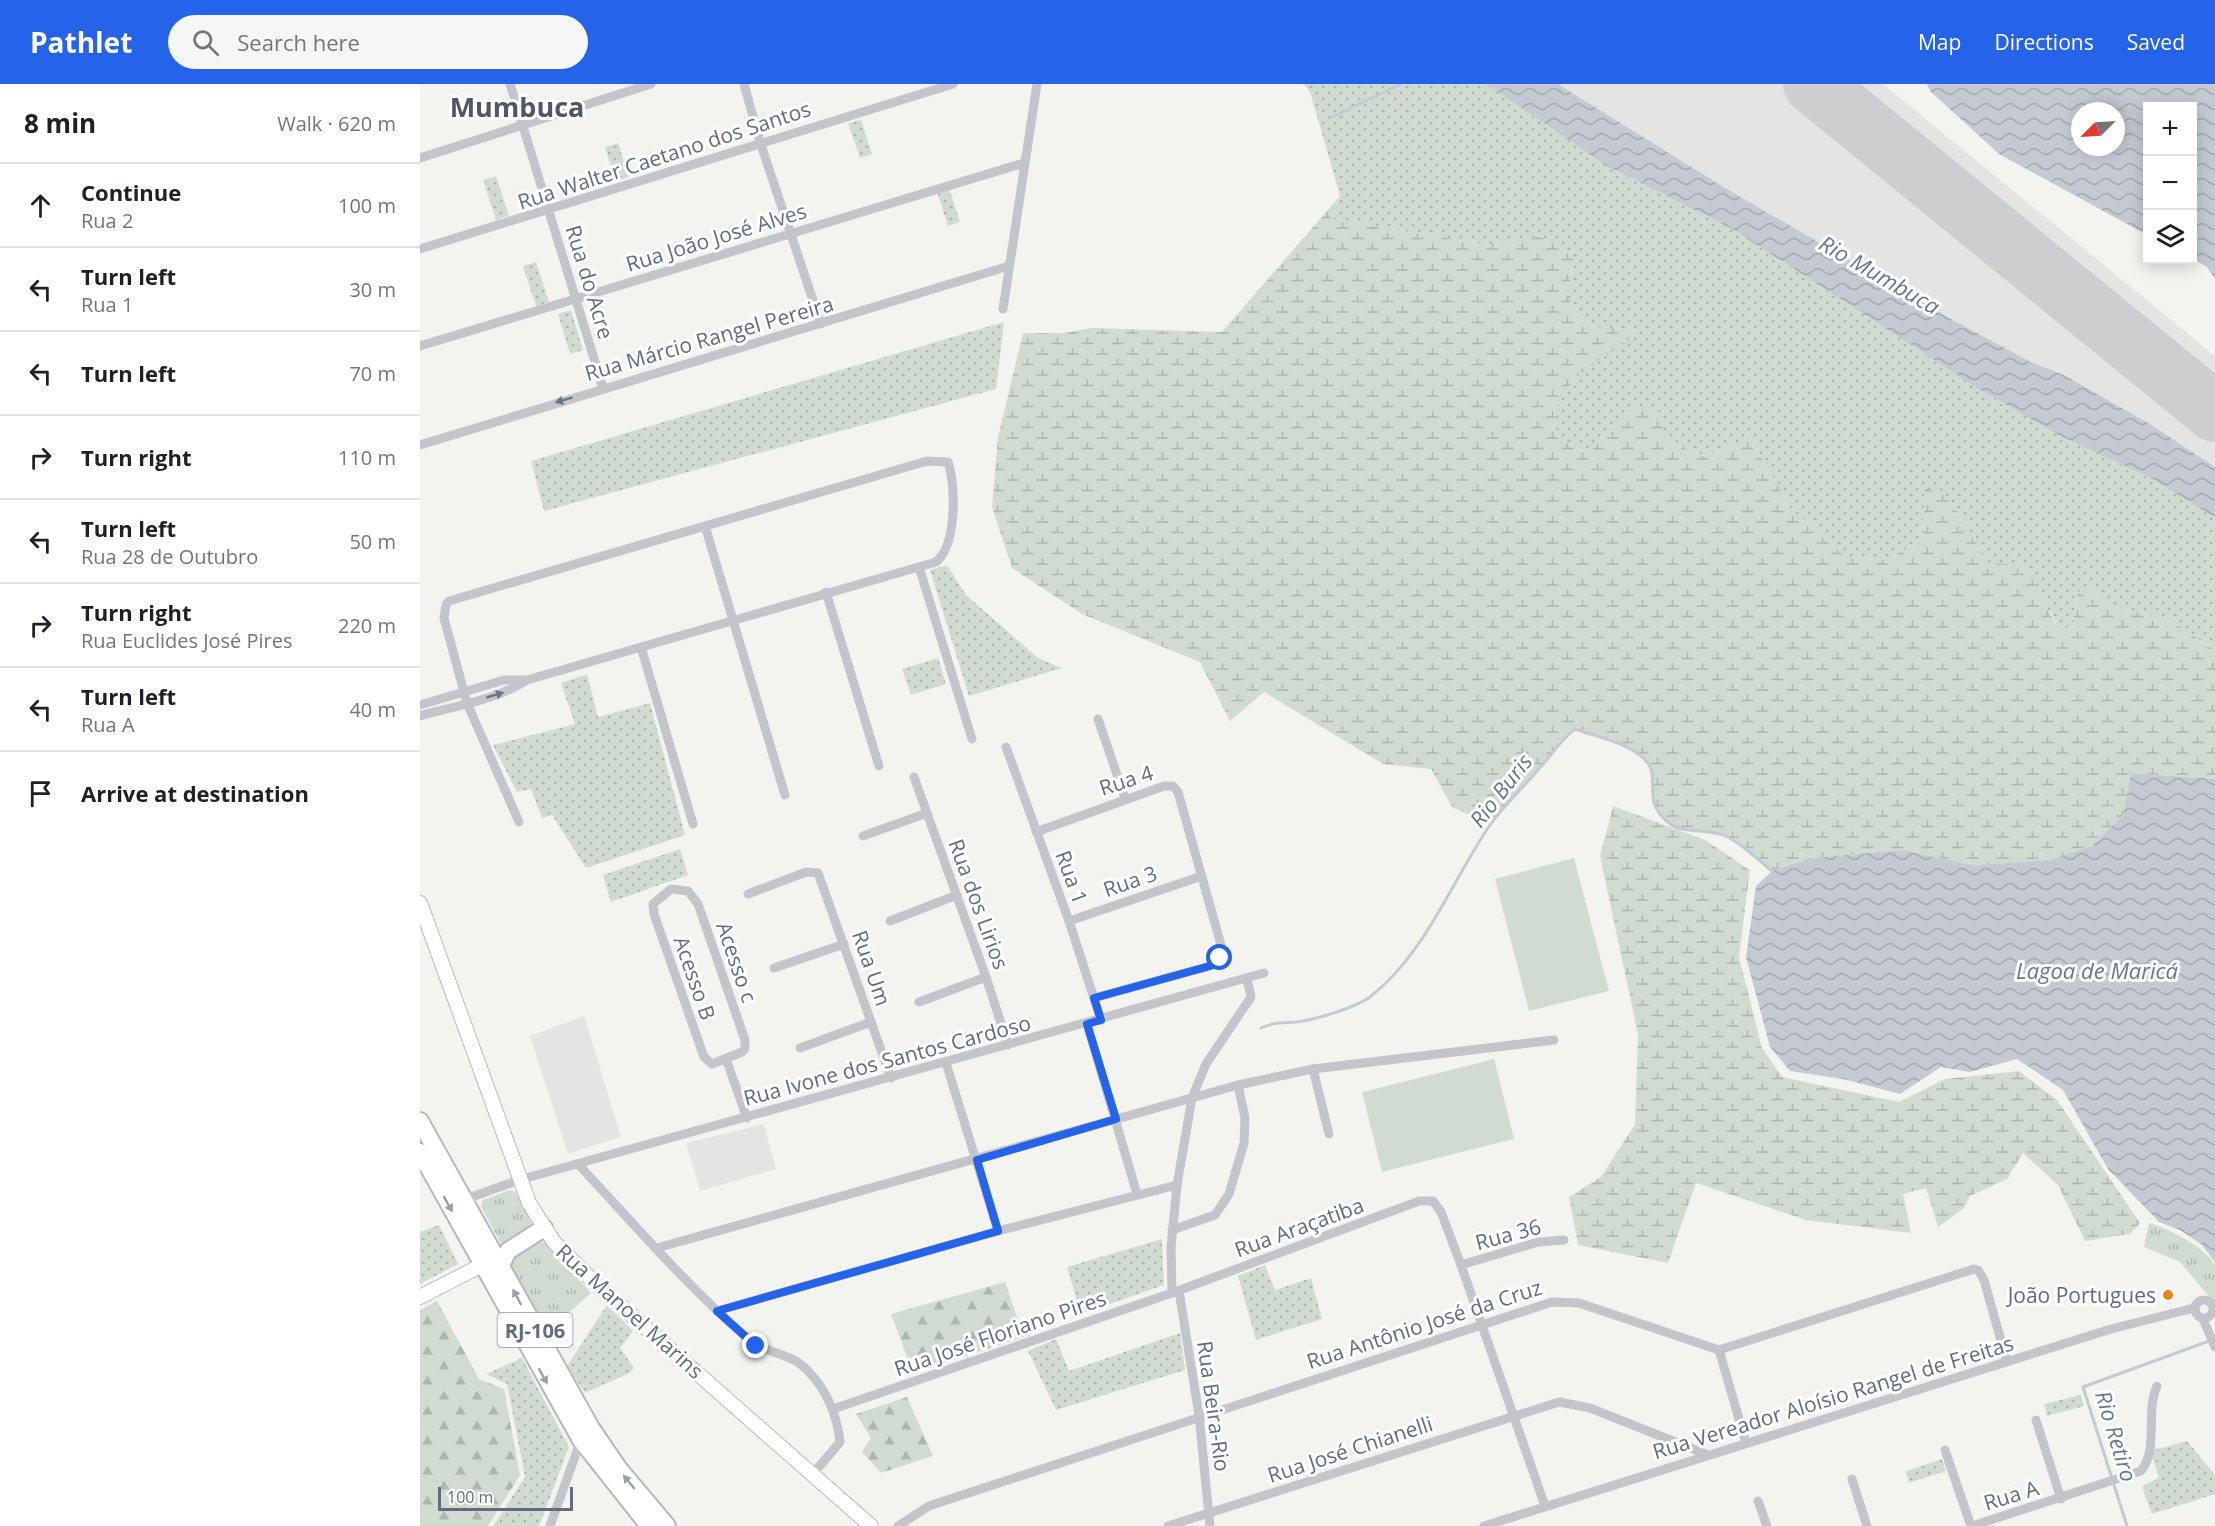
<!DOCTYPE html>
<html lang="en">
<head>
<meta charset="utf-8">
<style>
	:root { --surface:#fff; --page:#f6f6f6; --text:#202124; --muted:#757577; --line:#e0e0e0; --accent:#2563eb }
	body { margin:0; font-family:"Open Sans",sans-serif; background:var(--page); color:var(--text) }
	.controls { position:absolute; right:18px; top:18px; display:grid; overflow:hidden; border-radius:0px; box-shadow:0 3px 15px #0003 }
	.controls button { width:54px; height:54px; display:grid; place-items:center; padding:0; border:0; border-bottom:2px solid var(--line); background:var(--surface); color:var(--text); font:30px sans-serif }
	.compass { position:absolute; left:1651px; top:18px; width:54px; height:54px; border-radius:50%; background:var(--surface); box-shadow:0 3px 15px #0003; rotate:246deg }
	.scale { position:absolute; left:18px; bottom:15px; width:135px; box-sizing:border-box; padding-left:6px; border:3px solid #626b83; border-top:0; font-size:16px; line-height:21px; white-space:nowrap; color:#626b83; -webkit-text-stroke:4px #fff; paint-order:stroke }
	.stop { position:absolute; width:18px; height:18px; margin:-14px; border:4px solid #2563eb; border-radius:50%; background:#fff }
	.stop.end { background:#2563eb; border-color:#fff; box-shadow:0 2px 6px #0008 }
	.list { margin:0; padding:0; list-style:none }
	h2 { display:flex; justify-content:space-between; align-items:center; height:78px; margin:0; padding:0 24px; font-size:26px }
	h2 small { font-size:20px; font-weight:400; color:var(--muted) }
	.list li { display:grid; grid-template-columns:39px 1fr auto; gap:18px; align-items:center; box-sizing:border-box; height:84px; padding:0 24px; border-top:2px solid var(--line) }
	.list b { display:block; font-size:22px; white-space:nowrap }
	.list p { margin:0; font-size:20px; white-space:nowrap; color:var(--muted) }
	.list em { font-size:20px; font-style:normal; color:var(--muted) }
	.icon { flex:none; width:33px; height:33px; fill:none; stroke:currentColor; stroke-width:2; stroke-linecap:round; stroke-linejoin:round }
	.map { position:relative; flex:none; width:1795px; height:1442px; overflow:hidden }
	header { display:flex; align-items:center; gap:36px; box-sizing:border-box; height:84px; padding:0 30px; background:var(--accent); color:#fff }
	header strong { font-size:28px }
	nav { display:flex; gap:33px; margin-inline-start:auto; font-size:21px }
	.search { width:420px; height:54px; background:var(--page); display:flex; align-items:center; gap:15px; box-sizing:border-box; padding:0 21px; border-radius:33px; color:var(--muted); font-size:22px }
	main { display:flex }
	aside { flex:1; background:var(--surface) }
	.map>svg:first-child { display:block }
	.built { fill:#e4e5e3 }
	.grass { fill:url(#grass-dots) }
	.forest { fill:url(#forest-firs) }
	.wetland { fill:url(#wetland-marsh) }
	.park { fill:url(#park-tufts) }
	.garden { fill:#d2dbd1 }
	.water { fill:url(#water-waves); fill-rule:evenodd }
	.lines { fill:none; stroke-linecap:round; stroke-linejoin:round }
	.stream { stroke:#c5cad2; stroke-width:3 }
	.runway { stroke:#ccced0; stroke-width:60 }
	.secondary-casing { stroke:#b8bac0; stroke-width:16 }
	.highway-casing { stroke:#b6b7bc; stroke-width:20 }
	.street { stroke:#c4c5ca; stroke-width:9 }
	.secondary { stroke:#fff; stroke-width:14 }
	.highway { stroke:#fff; stroke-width:16 }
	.oneway { fill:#6c748a }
	.oneway2 { fill:#999fae }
	.route { stroke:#2563eb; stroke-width:8 }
	.poi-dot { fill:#eb8419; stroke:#fff; stroke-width:2 }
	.labels { text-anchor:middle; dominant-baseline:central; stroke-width:6; stroke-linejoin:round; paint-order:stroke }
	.shield { fill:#fff; stroke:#9197a8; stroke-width:1.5 }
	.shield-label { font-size:20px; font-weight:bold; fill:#626b83 }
	.street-label { font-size:21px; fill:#626b83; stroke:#fff }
	.poi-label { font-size:21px; fill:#626b83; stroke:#fff; text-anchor:end }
	.water-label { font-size:22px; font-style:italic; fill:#66788e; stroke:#fff }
	.district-label { font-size:27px; font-weight:bold; fill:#505667; stroke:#fff }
</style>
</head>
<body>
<header>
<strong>Pathlet</strong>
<div class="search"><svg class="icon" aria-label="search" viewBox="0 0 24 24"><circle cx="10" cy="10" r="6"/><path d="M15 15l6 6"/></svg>Search here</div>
<nav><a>Map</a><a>Directions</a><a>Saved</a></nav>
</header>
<main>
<aside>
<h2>8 min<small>Walk · 620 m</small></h2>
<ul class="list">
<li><svg class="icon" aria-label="ahead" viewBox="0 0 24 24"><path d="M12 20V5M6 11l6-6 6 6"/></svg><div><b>Continue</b><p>Rua 2</p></div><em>100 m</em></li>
<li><svg class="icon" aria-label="left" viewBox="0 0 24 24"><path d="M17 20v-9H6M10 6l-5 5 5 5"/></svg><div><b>Turn left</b><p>Rua 1</p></div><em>30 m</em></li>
<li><svg class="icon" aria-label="left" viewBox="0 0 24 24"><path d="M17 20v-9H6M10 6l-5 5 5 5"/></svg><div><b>Turn left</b></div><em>70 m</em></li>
<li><svg class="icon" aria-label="right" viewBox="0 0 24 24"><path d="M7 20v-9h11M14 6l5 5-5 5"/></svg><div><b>Turn right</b></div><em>110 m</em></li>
<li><svg class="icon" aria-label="left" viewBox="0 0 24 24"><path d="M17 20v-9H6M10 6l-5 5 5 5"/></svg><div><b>Turn left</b><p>Rua 28 de Outubro</p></div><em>50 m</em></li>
<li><svg class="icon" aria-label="right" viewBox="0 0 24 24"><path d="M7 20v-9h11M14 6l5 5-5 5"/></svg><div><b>Turn right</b><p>Rua Euclides José Pires</p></div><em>220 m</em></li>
<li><svg class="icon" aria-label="left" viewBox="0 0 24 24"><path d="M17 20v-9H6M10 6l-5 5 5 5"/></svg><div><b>Turn left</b><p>Rua A</p></div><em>40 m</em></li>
<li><svg class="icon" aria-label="arrive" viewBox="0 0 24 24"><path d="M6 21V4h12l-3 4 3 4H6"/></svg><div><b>Arrive at destination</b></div></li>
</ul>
</aside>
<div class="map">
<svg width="1795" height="1442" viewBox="0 0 1795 1442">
	<defs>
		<pattern id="grass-dots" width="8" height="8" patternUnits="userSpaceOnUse" patternTransform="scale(1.5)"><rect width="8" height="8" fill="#d2dbd1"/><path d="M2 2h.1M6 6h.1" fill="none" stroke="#aeb6af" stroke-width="1.8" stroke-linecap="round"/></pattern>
		<pattern id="forest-firs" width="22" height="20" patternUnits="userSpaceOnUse" patternTransform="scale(1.5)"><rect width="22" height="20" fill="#d2dbd1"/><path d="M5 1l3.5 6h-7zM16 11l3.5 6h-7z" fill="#aeb6af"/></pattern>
		<pattern id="wetland-marsh" width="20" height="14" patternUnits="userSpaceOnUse" patternTransform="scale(1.5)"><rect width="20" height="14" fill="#d2dbd1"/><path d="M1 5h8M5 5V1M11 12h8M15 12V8" fill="none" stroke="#aeb6af"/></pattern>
		<pattern id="park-tufts" width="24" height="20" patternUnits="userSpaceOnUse" patternTransform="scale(1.5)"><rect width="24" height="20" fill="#d2dbd1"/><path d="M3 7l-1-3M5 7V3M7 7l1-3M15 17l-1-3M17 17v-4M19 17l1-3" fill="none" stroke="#aeb6af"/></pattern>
		<pattern id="water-waves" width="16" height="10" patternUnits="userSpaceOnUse" patternTransform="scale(1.5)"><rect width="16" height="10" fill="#c5cad2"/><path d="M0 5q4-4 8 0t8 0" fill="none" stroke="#a3a8b0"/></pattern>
	</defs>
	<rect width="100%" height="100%" fill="#f3f4f0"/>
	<!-- built -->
	<g class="built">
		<path d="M1138 0H1463L1795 272V383L1730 340 1644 291 1609 277 1531 235 1302 102Z"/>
		<path d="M164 932 201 1053 148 1070 110 952Z"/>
		<path d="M344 1040 356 1085 280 1107 266 1059Z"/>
	</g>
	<!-- grass -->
	<g class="grass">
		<path d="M884 0H1066L1185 81 1312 145 1560 306 1638 351 1736 397 1795 434V566L1747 534 1694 523 1668 503 1658 508 1652 543 1638 544 1631 528 1569 479 1528 413 1505 405 1502 457 1465 476 1429 475 1371 425 1331 355 1285 372 1247 357 1191 342 1169 370 1137 353 1134 326 1156 293 1221 246 1166 242 1148 214 1154 173 1121 152 1068 161 911 135 920 112 890 8Z"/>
		<path d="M441 36 452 70 440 74 428 39Z"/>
		<path d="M198 59 209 93 196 97 185 63Z"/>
		<path d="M76 92 89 132 76 136 63 96Z"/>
		<path d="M529 104 540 138 528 142 517 108Z"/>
		<path d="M116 178 129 218 116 222 103 182Z"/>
		<path d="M151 226 163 266 150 270 138 230Z"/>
		<path d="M584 238 576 305 124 427 111 377Z"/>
		<path d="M527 481 546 511 618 574 642 584 549 612 510 486Z"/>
		<path d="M518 574 526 600 491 611 482 585Z"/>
		<path d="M167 590 178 633 230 619 265 751 166 784 132 731 122 734 111 705 97 708 73 661 155 640 141 599Z"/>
		<path d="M260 765 268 791 191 818 183 791Z"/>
		<path d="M19 1141 38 1180 0 1200V1148Z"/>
		<path d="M742 1155 744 1201 661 1230 647 1183Z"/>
		<path d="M845 1181 855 1206 891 1194 902 1235 836 1256 818 1192Z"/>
		<path d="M187 1221 213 1247 200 1264 214 1284 209 1289 165 1309 147 1282Z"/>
		<path d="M760 1249 765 1286 636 1326 608 1267 636 1255 649 1287Z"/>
		<path d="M102 1274 149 1363 119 1442H73L105 1393 87 1300 66 1290Z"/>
		<path d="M1661 1311 1664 1322 1627 1332 1624 1320Z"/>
		<path d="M1767 1357 1795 1391V1410L1732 1430 1722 1403 1739 1393 1730 1367Z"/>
		<path d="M1522 1375 1526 1387 1489 1399 1486 1387Z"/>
	</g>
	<!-- forest -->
	<g class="forest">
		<path d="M585 1198 604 1253 493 1289 471 1230Z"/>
		<path d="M17 1217 59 1295 84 1305 100 1391 68 1442H0V1226Z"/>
		<path d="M487 1313 513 1372 461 1389 442 1368 451 1354 436 1330Z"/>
	</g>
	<!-- wetland -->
	<g class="wetland">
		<path d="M920 112 911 135 1068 161 1121 152 1154 173 1148 214 1166 242 1222 246 1156 293 1134 326 1137 353 1169 370 1191 342 1215 323 1238 325 1247 357 1284 372 1331 355 1371 425 1429 475 1465 476 1502 457 1505 404 1528 413 1569 479 1604 481 1638 544 1652 543 1658 508 1668 503 1694 523 1747 534 1795 566V695L1711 689 1703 731 1672 762 1629 776 1552 781 1482 766 1391 774 1352 787C1338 776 1323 761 1308 753 1291 744 1264 751 1249 739 1223 719 1241 687 1224 674 1205 659 1177 653 1155 645L1144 653 1131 671 1070 740 1032 723 1011 685 963 680 844 608 810 637 780 578 662 530 592 484 572 423 578 353 603 249H644L671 244 802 248Z"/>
		<path d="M1193 722 1285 756 1330 786 1319 873 1342 964 1362 993 1479 1018 1525 995 1599 987 1637 1016 1720 1139 1710 1150 1665 1157 1638 1101 1603 1069 1587 1095 1550 1112 1544 1124 1518 1143 1506 1104 1483 1110 1491 1149 1386 1136 1276 1099 1248 1179 1158 1161 1149 1113 1181 1093 1215 1040 1218 950 1180 772Z"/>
	</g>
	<!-- park -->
	<g class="park">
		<path d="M90 1106 96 1108 112 1140 111 1149 83 1163 61 1122 63 1116Z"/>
		<path d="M1729 1139C1747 1144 1788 1164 1795 1182 1795 1192 1795 1210 1795 1220L1760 1178 1724 1163Z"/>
		<path d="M115 1156 125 1158 171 1209 126 1249 86 1183 90 1171Z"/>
	</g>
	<!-- garden -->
	<g class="garden">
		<path d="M1154 774 1189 907 1109 927 1075 795Z"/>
		<path d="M1074 975 1094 1055 962 1088 942 1008Z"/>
	</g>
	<!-- water -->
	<g class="water">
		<path d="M1066 0H1138L1302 102 1531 235 1609 277 1644 291 1730 340 1795 383V434L1736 397 1638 351 1560 306 1312 145 1185 81Z"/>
		<path d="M1507 0H1795V195L1787 183 1773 175 1772 22H1728L1727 151 1579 70 1510 7ZM1660 27H1696V63H1660Z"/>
		<path d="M1711 689 1795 695V1178L1781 1160 1760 1146 1739 1138 1688 1085 1643 1006 1597 975 1550 988 1521 983 1480 1010 1423 995 1370 987 1350 963 1326 873 1336 802 1352 787 1391 774 1482 766 1552 781 1629 776 1672 762 1703 731Z"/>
	</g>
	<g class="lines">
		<!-- stream -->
		<g class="stream">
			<path d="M910 34 981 0"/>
			<path d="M841 944C854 938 862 939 876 938 894 936 935 924 950 913 1006 869 1031 798 1070 741 1084 721 1103 704 1118 686 1131 672 1140 656 1155 645 1177 653 1216 660 1229 681 1239 696 1222 719 1249 739 1264 751 1291 744 1308 753 1323 761 1338 776 1352 787"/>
			<path d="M1707 1442 1663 1303 1789 1257"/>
		</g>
		<!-- runway -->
		<path class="runway" d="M1393 0 1795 328"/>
		<!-- secondary casing -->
		<g class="secondary-casing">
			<g id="secondary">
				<path d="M0 819 109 1119 134 1158 176 1200 451 1442"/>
				<path d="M0 1213 62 1181"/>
			</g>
		</g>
		<!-- highway casing -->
		<g class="highway-casing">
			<g id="highway">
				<path d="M0 1037 171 1344 199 1385 247 1442"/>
				<path d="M0 1068 161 1356 229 1442"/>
				<path d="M80 1183 88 1167 124 1144"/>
			</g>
		</g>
		<!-- street -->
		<g class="street">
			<path d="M90 0 183 304"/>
			<path d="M324 0 340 58 401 240"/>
			<path d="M0 74 231 0"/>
			<path d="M0 165 533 0"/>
			<path d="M583 225 617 0"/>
			<path d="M0 262 604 79"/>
			<path d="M0 361 589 182"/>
			<path d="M285 442 365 711"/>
			<path d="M499 483 552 655"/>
			<path d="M406 508 459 682"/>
			<path d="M221 563 273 740"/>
			<path d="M0 621 84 596H107"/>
			<path d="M0 632C35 622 76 616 107 596L516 478C537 461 536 402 528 378L507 377 29 517 26 521 24 534 47 619 99 738"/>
			<path d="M678 635 705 714"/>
			<path d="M586 663 649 837 681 936"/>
			<path d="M494 693 566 893 588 961"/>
			<path d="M616 748 744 702H753L758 708 803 868 796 879 790 882 674 914"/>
			<path d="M443 752 507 729"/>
			<path d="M251 805 268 807 278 820 325 956V964L322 968 292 980 284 973 234 830 233 820Z"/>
			<path d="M328 810 386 788 398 789 471 994"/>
			<path d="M470 837 537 811"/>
			<path d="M649 837 782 792"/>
			<path d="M354 884 424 860"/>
			<path d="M499 918 566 893"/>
			<path d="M667 940 717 1110"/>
			<path d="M380 964 451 938"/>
			<path d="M306 975 327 1034"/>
			<path d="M526 979 578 1147"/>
			<path d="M893 985 909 1050"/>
			<path d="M158 1080C213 1139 266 1201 327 1254 347 1272 369 1266 389 1288 407 1307 417 1332 420 1358L393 1390"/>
			<path d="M43 1116 99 1096 844 889"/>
			<path d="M752 1146 795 1131 809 1110 824 1059 825 1034 818 1001"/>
			<path d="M237 1164 818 1001 893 985 1134 956"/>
			<path d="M1041 1181 1118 1158 1144 1156"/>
			<path d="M759 1207 779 1331 790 1442"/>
			<path d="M752 1209 751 1163 757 1101 772 1014 786 980 831 913 827 895"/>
			<circle cx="1784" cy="1225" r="9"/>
			<path d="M297 1227 578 1147 757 1101"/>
			<path d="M1783 1235 1795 1263"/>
			<path d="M1299 1266 1326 1359"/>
			<path d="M413 1325 752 1209 999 1117H1013L1021 1128 1041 1181 1125 1422"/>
			<path d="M1616 1336 1641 1415"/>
			<path d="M1525 1366 1551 1442"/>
			<path d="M1432 1395 1447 1442"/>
			<path d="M1338 1417 1347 1442"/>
			<path d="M130 1442 161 1356"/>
			<path d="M478 1442 509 1422 527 1416 1132 1218 1159 1219 1299 1266 1554 1185 1558 1186 1564 1196 1587 1278"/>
			<path d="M748 1442 1139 1318 1170 1324 1288 1371"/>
			<path d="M1064 1442 1691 1245 1774 1224"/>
			<path d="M1552 1442 1721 1387C1739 1365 1725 1328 1737 1302"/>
		</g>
		<!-- secondary -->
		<use href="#secondary" class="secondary"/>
		<!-- highway -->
		<use href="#highway" class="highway"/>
	</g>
	<!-- one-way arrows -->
	<defs><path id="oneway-solid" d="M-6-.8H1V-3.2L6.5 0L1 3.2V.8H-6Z" transform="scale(1.5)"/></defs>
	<g class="oneway">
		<use href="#oneway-solid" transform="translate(144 316) rotate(163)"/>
		<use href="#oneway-solid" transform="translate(75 611) rotate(-16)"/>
	</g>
	<g class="oneway2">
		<use href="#oneway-solid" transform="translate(28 1120) rotate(61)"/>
		<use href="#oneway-solid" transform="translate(97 1213) rotate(-118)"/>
		<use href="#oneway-solid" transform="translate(123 1292) rotate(61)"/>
		<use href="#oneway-solid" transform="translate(209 1398) rotate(-129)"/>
	</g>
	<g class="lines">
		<!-- route -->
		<path class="route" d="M336 1262 297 1227 578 1147 557 1076 696 1035 667 940 681 936 674 914 790 882 800 874"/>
	</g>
	<!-- markers -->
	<circle class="poi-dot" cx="1748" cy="1211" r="6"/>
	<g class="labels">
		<!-- shield labels -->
		<rect class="shield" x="77.5" y="1229" width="75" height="34" rx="4.5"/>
		<g class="shield-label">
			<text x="115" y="1246">RJ-106</text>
		</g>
		<!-- street labels -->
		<g class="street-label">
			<text transform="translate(244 71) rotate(-18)">Rua Walter Caetano dos Santos</text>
			<text transform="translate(296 153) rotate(-17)">Rua João José Alves</text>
			<text transform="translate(170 198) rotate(73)">Rua do Acre</text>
			<text transform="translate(289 254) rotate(-16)">Rua Márcio Rangel Pereira</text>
			<text transform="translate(706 696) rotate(-18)">Rua 4</text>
			<text transform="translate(652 793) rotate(70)">Rua 1</text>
			<text transform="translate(710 797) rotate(-19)">Rua 3</text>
			<text transform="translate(559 820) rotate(70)">Rua dos Lirios</text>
			<text transform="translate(317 878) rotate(71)">Acesso c</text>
			<text transform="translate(452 884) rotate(71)">Rua Um</text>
			<text transform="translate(275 894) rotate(71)">Acesso B</text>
			<text transform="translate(467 976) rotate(-15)">Rua Ivone dos Santos Cardoso</text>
			<text transform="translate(879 1143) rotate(-20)">Rua Araçatiba</text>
			<text transform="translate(1088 1150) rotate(-15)">Rua 36</text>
			<text transform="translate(210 1227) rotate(42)">Rua Manoel Marins</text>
			<text transform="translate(1004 1240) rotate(-18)">Rua Antônio José da Cruz</text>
			<text transform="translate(580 1249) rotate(-19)">Rua José Floriano Pires</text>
			<text transform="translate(1413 1313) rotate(-17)">Rua Vereador Aloísio Rangel de Freitas</text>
			<text transform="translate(794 1322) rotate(82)">Rua Beira-Rio</text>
			<text transform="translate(930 1365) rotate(-18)">Rua José Chianelli</text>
			<text transform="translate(1591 1411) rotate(-17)">Rua A</text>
		</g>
		<!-- poi labels -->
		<g class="poi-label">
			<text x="1736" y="1211">João Portugues</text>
		</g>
		<!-- water labels -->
		<g class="water-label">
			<text transform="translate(1460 190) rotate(30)">Rio Mumbuca</text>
			<text transform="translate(1080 706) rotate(-52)">Rio Buris</text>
			<text x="1677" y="886">Lagoa de Maricá</text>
			<text transform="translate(1697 1352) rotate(73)">Rio Retiro</text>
		</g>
		<!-- district labels -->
		<g class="district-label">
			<text x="97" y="22">Mumbuca</text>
		</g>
	</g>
</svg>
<div class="controls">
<button>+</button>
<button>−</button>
<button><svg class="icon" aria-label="layers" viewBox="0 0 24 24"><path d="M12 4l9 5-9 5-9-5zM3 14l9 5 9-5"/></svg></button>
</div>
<svg class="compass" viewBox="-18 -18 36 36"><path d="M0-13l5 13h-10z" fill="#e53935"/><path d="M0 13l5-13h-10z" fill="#757577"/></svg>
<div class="scale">100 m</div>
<div class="stop" style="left:800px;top:874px"></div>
<div class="stop end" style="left:336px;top:1262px"></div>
</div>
</main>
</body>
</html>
